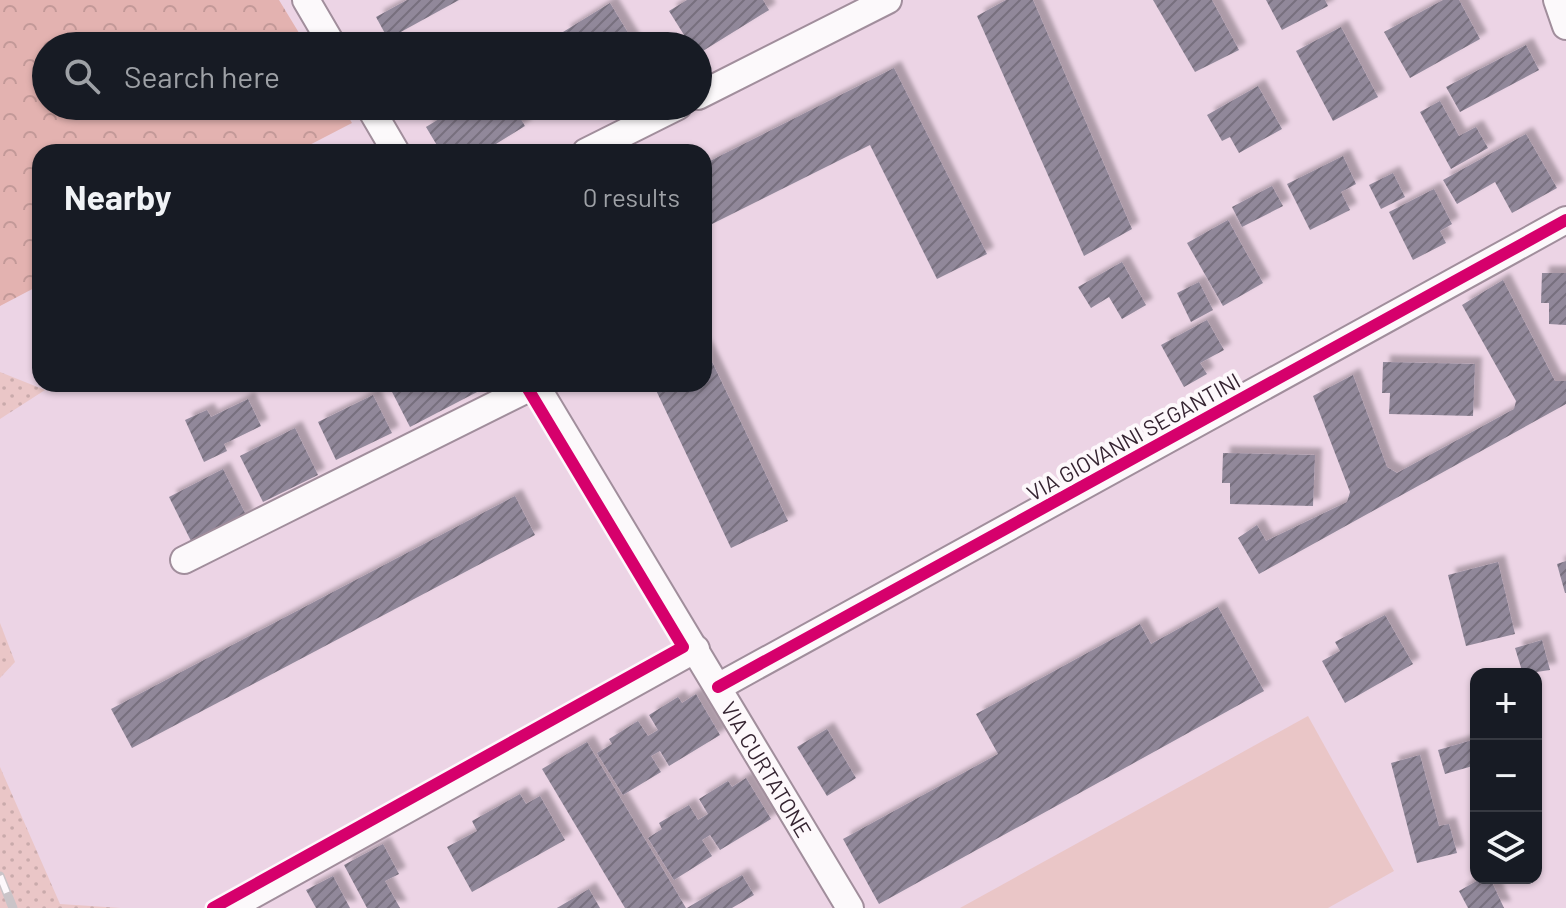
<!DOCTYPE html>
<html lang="en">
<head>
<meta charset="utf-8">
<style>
	:root { --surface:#171b24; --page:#20242c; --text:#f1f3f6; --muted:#9ea1a6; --line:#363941 }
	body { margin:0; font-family:Barlow,sans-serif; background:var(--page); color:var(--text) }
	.controls { position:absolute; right:24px; bottom:24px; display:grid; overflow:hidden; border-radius:16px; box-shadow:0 2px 6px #0004 }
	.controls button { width:72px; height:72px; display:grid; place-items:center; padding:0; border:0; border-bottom:2px solid var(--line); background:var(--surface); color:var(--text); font:40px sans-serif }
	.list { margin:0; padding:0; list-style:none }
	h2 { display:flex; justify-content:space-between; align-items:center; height:104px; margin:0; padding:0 32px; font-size:34px }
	h2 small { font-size:26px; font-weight:400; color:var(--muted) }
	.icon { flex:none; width:44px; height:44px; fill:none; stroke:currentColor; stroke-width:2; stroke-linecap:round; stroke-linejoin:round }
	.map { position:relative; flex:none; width:1566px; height:908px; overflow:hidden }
	.search { position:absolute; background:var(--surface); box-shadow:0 2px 6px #0004; left:32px; top:32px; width:680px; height:88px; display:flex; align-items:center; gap:20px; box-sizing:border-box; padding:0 28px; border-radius:44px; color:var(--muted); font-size:30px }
	.panel { position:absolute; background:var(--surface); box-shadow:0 2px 6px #0004; left:32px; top:144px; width:680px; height:248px; border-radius:24px }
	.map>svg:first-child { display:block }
	.grass { fill:url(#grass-dots) }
	.forest { fill:url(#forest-crowns) }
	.pitch { fill:#eac6c7 }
	.building { fill:url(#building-hatch); filter:url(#shadow) }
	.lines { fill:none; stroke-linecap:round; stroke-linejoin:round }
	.street-casing { stroke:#a18e9c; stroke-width:30 }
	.street { stroke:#fcf9fb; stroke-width:26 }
	.rail-casing { stroke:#cac4c8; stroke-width:9 }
	.rail { stroke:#fdf8fb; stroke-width:6; stroke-dasharray:18; stroke-linecap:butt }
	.cycleway-casing { stroke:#fdf8fb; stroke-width:17 }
	.cycleway { stroke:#d6006c; stroke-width:12 }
	.labels { text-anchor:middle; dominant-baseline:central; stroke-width:8; stroke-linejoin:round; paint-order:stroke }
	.street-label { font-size:22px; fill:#352431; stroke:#fdf8fb }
</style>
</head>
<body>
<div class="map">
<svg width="1566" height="908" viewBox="0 0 1566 908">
	<defs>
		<pattern id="grass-dots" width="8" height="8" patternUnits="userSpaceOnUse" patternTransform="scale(2)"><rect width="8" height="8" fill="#eac6c7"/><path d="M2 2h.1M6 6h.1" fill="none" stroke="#c9aaab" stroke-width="1.8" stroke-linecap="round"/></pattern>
		<pattern id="forest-crowns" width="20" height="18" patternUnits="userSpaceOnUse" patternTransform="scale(2)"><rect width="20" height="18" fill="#e3b2b0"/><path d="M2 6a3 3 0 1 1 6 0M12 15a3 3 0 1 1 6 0" fill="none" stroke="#c39998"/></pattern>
		<pattern id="building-hatch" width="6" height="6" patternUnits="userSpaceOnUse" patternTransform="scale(2)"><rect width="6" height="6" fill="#91889a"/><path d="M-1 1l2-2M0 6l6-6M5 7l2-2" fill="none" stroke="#776f7e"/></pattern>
		<filter id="shadow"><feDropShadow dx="7" dy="-7" stdDeviation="2" flood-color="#0004"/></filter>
	</defs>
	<rect width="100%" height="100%" fill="#ecd4e5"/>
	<!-- grass -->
	<g class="grass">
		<path d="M0 372 45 390 0 419Z"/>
		<path d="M0 623 15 662 0 678Z"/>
		<path d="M0 767 60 904 121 908H0Z"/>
	</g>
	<!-- forest -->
	<path class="forest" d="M0 0H279L307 46H46V106H342L352 123 296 152H40V285L0 306Z"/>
	<!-- pitch -->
	<path class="pitch" d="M1308 716 1394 871 1328 908H960Z"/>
	<!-- building -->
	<g class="building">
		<path d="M407 0H459L388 39 376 17Z"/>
		<path d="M687 0H763L769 10 698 54V46H691L669 11Z"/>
		<path d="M1006 0H1033L1132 229 1084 256 977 16Z"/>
		<path d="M1153 0H1212L1239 50 1195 72Z"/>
		<path d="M1266 0H1325L1328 6 1282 30Z"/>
		<path d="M1443 0H1459L1480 39 1410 78 1384 32Z"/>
		<path d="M610 3 636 46H572L563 32Z"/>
		<path d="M1341 27 1378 97 1333 121 1296 51Z"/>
		<path d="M1526 45 1539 70 1460 112 1446 87Z"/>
		<path d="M894 68 987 254 937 279 870 145 704 228V164Z"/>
		<path d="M1258 86 1282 129 1239 153 1230 137 1222 141 1207 115Z"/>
		<path d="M1440 101 1459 136 1476 127 1488 148 1451 169 1420 112Z"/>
		<path d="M449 106H513L525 126 483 152H441L426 127 452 111Z"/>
		<path d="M1526 134 1557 188 1512 213 1495 182 1457 204 1443 180Z"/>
		<path d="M1343 156 1356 184 1341 192 1350 210 1310 230 1287 184Z"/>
		<path d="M1393 173 1405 197 1381 209 1369 185Z"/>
		<path d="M1272 186 1283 206 1242 227 1232 207Z"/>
		<path d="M1434 189 1452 224 1440 231 1446 243 1413 260 1389 212Z"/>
		<path d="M1228 220 1263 283 1223 306 1187 243Z"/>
		<path d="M1122 262 1146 305 1122 319 1109 297 1091 308 1078 287Z"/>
		<path d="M1542 273H1566V325L1549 324V303H1541Z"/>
		<path d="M1503 280 1555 381H1566V404L1259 574 1238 538 1257 525 1266 541 1347 502 1350 492 1313 396 1353 375 1387 467 1397 473 1514 409 1516 401 1462 305Z"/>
		<path d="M1199 282 1213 310 1191 322 1177 293Z"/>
		<path d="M1207 320 1224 350 1200 363 1207 374 1184 387 1161 345Z"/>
		<path d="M704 345 788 521 731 548 653 384H704Z"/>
		<path d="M1383 362 1475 364 1473 416 1389 414 1390 393H1382Z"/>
		<path d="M399 384H476L479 391 410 427 390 388Z"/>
		<path d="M373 395 392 433 336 460 318 422Z"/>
		<path d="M248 399 261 426 224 444 227 451 204 462 185 420 207 410 211 417Z"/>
		<path d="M295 428 318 475 263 502 240 456Z"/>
		<path d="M1223 453 1315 455 1313 506 1230 504V483H1222Z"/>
		<path d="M223 469 247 517 193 545 169 497Z"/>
		<path d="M515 496 535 535 132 748 111 709Z"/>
		<path d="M1566 561V593H1565L1557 564Z"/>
		<path d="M1498 562 1515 634 1466 646 1448 575Z"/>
		<path d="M1218 607 1264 691 879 904 843 839 998 754 976 714 1140 624 1151 644Z"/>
		<path d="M1385 615 1413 664 1345 703 1322 661 1340 651 1335 642Z"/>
		<path d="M1542 640 1550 670 1523 674 1515 648Z"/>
		<path d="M696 694 720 735 669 766 660 751 651 756 661 772 623 795 597 753 612 744 609 739 638 721 648 736 658 730 649 715 678 697 682 703Z"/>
		<path d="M827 729 856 778 827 796 797 747Z"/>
		<path d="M1476 739V765L1445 774 1438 750Z"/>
		<path d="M587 742 686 908H625L542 769Z"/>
		<path d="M1420 755 1439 826 1449 824 1457 853 1417 863 1391 763Z"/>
		<path d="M746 778 771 819 720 850 710 835 702 840 712 856 674 880 648 838 662 829 659 823 689 805 698 820 708 814 699 799 728 781 732 787Z"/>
		<path d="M520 794 526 804 540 796 565 840 472 892 447 847 477 831 472 821Z"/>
		<path d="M383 844 399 874 385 881 400 908H367L344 865Z"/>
		<path d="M742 875 754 895 732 908H687Z"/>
		<path d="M333 876 350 908H316L306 890Z"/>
		<path d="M1482 878H1490L1504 908H1468L1459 891Z"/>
		<path d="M589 889 600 908H557Z"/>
	</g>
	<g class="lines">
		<!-- street casing -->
		<g class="street-casing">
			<g id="street">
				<path d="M306 0 333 46"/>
				<path d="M1557 0 1566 26"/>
				<path d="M698 96 888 0"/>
				<path d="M369 106 396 152"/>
				<path d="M586 152 678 106"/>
				<path d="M535 384 850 908"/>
				<path d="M184 560 535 385"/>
				<path d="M718 687 1566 220"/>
				<path d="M229 908 696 649"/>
			</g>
		</g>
		<!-- street -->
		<use href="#street" class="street"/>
		<!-- rail casing -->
		<g class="rail-casing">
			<path id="rail" d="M0 876 13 908"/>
		</g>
		<!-- rail -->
		<use href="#rail" class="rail"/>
		<!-- cycleway casing -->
		<g class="cycleway-casing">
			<g id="cycleway">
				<path d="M718 687 1566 220"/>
				<path d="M213 908 683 647 525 384"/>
			</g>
		</g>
		<!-- cycleway -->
		<use href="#cycleway" class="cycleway"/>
	</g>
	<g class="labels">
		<!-- street labels -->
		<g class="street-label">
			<text transform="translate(1133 436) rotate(-29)">VIA GIOVANNI SEGANTINI</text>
			<text transform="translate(767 769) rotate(59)">VIA CURTATONE</text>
		</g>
	</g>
</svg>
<div class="controls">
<button>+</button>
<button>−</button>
<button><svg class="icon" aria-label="layers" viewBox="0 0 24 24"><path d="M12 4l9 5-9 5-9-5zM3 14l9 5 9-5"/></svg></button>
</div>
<div class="search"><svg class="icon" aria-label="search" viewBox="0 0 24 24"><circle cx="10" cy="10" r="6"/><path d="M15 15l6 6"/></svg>Search here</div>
<section class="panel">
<h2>Nearby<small>0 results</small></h2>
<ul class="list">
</ul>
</section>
</div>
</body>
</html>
